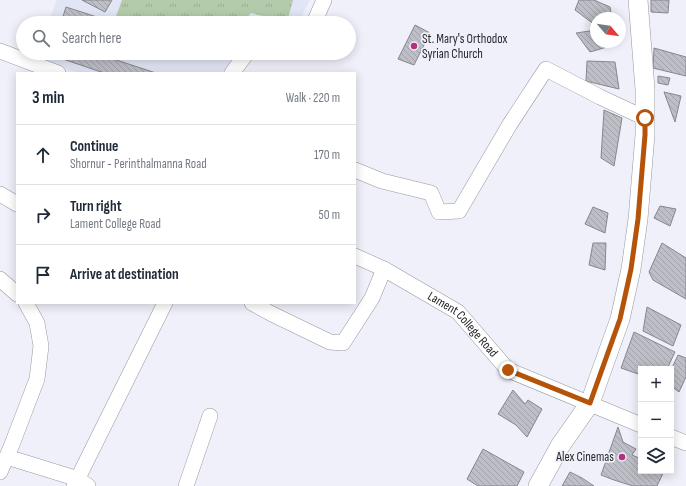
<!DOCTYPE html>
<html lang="en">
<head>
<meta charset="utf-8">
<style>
	:root { --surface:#fff; --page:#f6f6f7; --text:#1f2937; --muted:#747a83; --line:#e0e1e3 }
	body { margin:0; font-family:"Sofia Sans Condensed",sans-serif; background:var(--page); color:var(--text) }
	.controls { position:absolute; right:12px; bottom:12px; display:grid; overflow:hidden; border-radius:0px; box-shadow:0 2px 10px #0003 }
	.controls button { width:36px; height:36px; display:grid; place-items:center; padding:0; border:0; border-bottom:1px solid var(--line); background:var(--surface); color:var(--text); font:20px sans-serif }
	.compass { position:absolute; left:590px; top:12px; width:36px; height:36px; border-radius:50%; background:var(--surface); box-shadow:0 2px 10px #0003; rotate:119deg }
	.stop { position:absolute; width:12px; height:12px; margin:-9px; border:3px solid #b45309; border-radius:50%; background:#fff }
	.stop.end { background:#b45309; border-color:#fff; box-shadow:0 1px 4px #0008 }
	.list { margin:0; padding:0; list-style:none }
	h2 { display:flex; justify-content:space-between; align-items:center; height:52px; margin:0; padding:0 16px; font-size:17px }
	h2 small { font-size:13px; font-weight:400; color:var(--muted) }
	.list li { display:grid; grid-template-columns:26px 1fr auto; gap:12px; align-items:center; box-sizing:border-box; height:60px; padding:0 16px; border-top:1px solid var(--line) }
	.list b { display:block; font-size:15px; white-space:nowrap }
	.list p { margin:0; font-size:13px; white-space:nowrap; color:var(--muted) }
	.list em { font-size:13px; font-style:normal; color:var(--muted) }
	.icon { flex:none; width:22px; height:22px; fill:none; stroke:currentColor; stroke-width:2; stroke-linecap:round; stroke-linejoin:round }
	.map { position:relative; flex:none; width:686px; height:486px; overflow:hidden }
	.search { position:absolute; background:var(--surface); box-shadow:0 2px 10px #0003; left:16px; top:16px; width:340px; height:44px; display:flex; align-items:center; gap:10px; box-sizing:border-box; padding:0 14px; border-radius:22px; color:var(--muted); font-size:15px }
	.panel { position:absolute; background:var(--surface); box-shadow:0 2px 10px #0003; left:16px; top:72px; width:340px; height:232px; border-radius:0px }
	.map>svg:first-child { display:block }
	.built { fill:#e2e5f5 }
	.park { fill:url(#park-tufts) }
	.building { fill:url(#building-back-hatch); stroke:#85868e }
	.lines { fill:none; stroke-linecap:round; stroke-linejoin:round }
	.minor-casing { stroke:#9798a0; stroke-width:16 }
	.major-casing { stroke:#9798a0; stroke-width:20 }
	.minor { stroke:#fff; stroke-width:15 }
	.major { stroke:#fff; stroke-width:19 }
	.route { stroke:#b45309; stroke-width:5 }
	.poi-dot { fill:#b1317d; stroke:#eff0f9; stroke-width:1.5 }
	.labels { text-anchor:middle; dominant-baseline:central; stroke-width:3.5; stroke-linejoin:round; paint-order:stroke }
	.poi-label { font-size:13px; fill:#29292c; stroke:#eff0f9; text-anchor:start }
	.street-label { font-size:13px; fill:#29292c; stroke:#eff0f9 }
</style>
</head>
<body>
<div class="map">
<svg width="686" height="486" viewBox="0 0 686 486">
	<defs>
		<pattern id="park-tufts" width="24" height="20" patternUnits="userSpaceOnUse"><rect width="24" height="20" fill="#b3cbab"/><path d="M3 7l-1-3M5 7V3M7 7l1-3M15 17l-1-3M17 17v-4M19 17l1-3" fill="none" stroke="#9aae93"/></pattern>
		<pattern id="building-back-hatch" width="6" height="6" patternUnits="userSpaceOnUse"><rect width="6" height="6" fill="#bdbec6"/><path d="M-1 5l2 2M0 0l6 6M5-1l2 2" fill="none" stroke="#a2a3aa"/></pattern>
	</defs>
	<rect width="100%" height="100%" fill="#eff0f9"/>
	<!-- built -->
	<g class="built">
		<path d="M57 0H310L298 23H48Z"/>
		<path d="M37 53H238L225 73H79L35 58Z"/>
	</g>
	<!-- park -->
	<path class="park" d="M122 0H293L287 22 251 13 242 23H116L114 22Z"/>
	<!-- building -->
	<g class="building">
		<path d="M82 0H112L105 12Z"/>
		<path d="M579 0H594L610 7 612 18H596V25H595L575 10Z"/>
		<path d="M651 0H669L668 13 651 12Z"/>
		<path d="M66 7 106 20 105 23H61Z"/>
		<path d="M415 25 430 33 414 65 398 59Z"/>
		<path d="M596 30V42H616L617 44 590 52 576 33Z"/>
		<path d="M654 48 686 57V76L653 68Z"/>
		<path d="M62 53H95L156 73H104L60 58Z"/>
		<path d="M587 61 615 62 619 89 586 81Z"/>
		<path d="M658 76 670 78 668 85 658 83Z"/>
		<path d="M664 92 681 96 675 122Z"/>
		<path d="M604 110 622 118 614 166 601 158Z"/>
		<path d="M660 206 676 209 670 226 654 218Z"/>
		<path d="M593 207 608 213 605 233 585 224Z"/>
		<path d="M593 243H606L605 270 589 265Z"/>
		<path d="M662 243 686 258V299L653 280 649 272Z"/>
		<path d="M647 307 681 325 673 346 643 331Z"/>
		<path d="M634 332 675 352 667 369H641V375L621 368Z"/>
		<path d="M678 355 686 358V377L679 392 671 386V370Z"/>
		<path d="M513 390 525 404 528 400 542 409 527 437 516 425 498 414Z"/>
		<path d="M618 427 623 442 636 449 632 455 641 459V471H664L657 486H633L614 480 601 475Z"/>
		<path d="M483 449 524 472 517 486H478L467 479Z"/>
		<path d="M570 472 582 478 594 486H562Z"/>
	</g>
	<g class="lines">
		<!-- minor casing -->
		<g class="minor-casing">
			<g id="minor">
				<path d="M314 23 324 0"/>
				<path d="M0 51 58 73"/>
				<path d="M232 73 247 53"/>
				<path d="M355 170 382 181 431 193 439 212 459 211 510 124 546 69 600 97 645 118"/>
				<path d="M0 194 17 204"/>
				<path id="s1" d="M355 256 384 269 458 312 508 370 641 425"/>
				<path d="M0 279 17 294"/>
				<path d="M252 303 272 314 330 342 343 343 372 298 384 269"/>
				<path d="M671 437 686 443"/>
				<path d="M7 457 78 479 88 486"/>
				<path d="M0 472 11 447 37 379 41 346 37 323 26 303"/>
				<path d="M74 486 165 303"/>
				<path d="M186 486 210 416"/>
			</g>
		</g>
		<!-- major casing -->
		<g class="major-casing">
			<path id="major" d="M538 486 560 446 590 403 620 319 631 269 638 219 645 135V89L638 0"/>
		</g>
		<!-- minor -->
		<use href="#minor" class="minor"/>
		<!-- major -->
		<use href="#major" class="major"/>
	</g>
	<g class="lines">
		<!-- route -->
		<path class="route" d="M508 370 590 403 620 319 631 269 638 219 645 135V118"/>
	</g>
	<!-- markers -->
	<g class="poi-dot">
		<circle cx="414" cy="46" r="4"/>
		<circle cx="622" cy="457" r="4"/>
	</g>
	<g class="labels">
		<!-- poi labels -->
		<g class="poi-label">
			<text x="422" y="39">St. Mary's Orthodox<tspan x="422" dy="15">Syrian Church</tspan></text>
			<text x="614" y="457" text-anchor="end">Alex Cinemas</text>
		</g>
		<!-- street labels -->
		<g class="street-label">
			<text stroke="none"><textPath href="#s1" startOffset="129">Lament College Road</textPath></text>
		</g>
	</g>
</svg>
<div class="controls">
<button>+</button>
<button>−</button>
<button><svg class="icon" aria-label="layers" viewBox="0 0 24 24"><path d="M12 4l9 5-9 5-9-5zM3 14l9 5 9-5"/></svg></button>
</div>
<svg class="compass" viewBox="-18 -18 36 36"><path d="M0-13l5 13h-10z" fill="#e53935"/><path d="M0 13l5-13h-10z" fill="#747a83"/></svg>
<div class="stop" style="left:645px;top:118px"></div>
<div class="stop end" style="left:508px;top:370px"></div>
<div class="search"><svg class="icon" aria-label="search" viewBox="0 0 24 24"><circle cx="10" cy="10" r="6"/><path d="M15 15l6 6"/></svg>Search here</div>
<section class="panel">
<h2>3 min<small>Walk · 220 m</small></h2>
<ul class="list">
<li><svg class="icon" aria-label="ahead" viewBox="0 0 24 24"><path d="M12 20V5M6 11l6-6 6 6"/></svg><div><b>Continue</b><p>Shornur - Perinthalmanna Road</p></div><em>170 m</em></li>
<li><svg class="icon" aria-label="right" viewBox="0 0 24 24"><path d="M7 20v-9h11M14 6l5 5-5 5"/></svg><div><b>Turn right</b><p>Lament College Road</p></div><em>50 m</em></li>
<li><svg class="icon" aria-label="arrive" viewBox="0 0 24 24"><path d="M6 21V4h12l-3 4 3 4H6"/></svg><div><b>Arrive at destination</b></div></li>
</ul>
</section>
</div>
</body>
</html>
